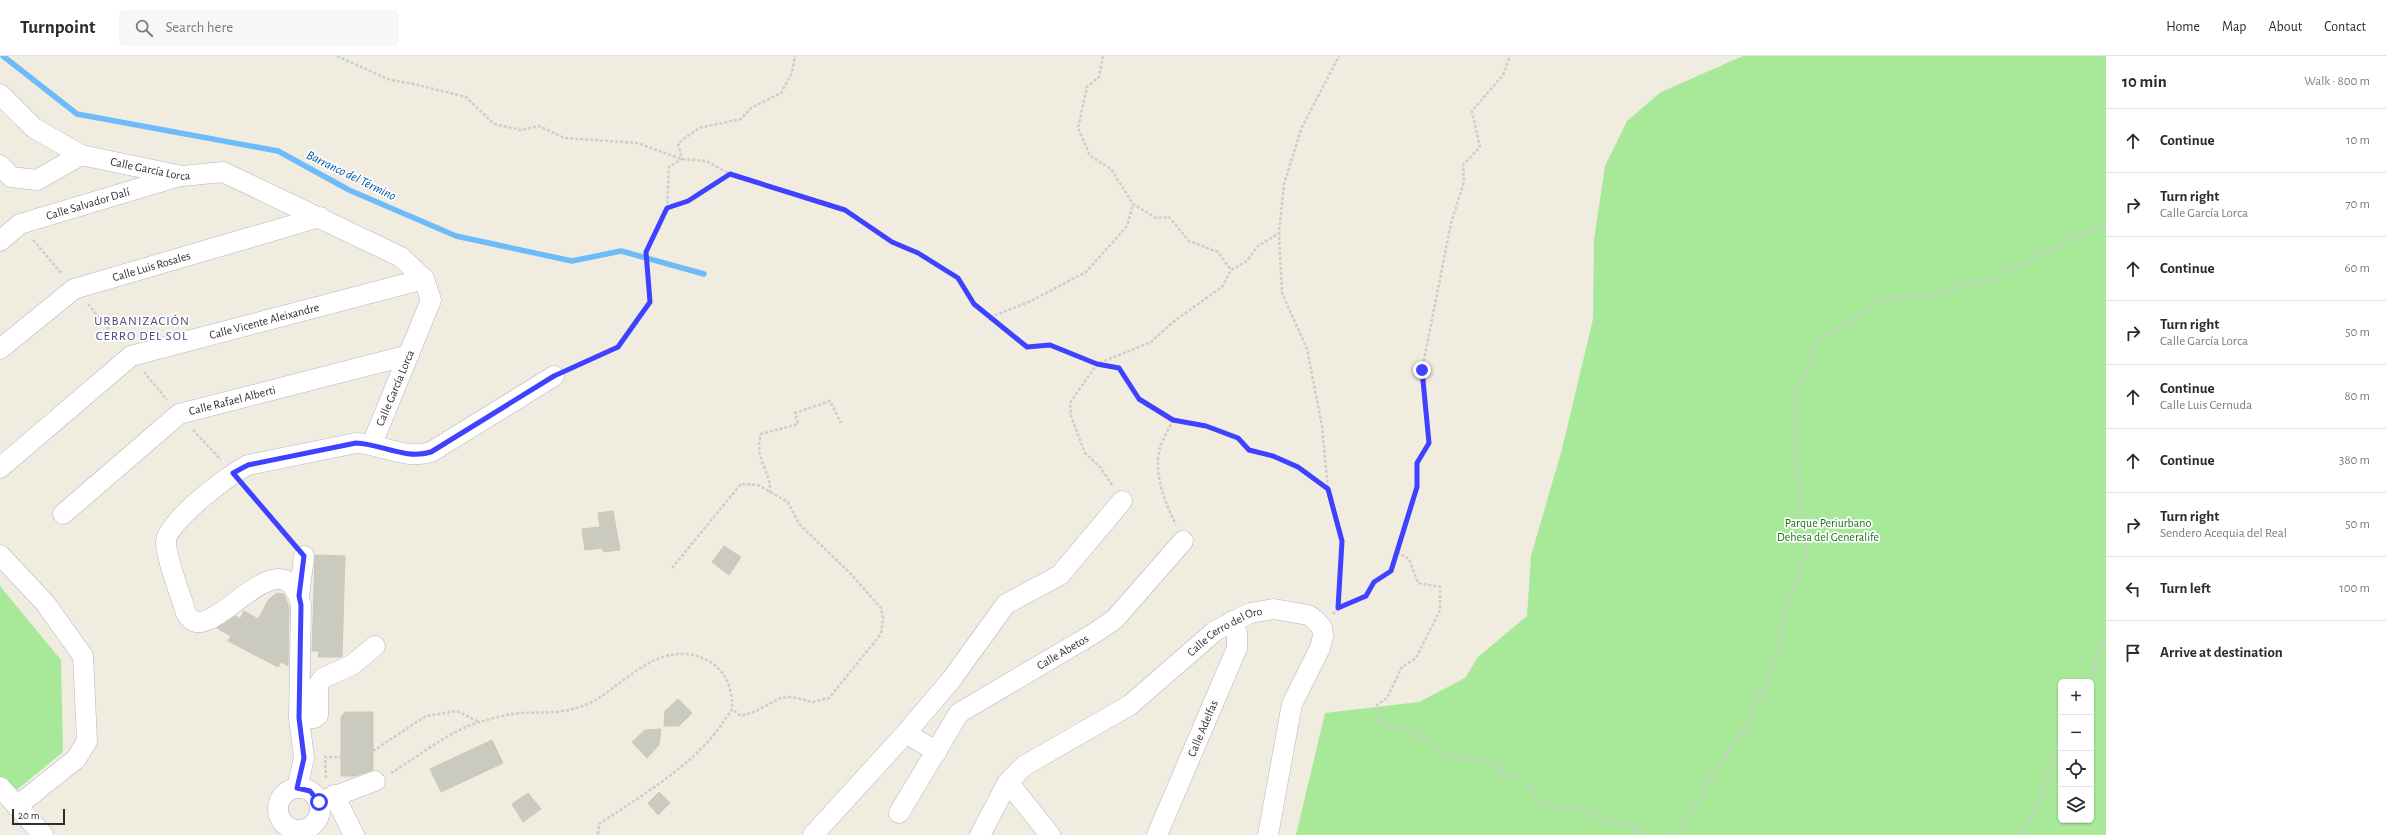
<!DOCTYPE html>
<html lang="en">
<head>
<meta charset="utf-8">
<style>
	:root { --surface:#fff; --page:#f7f7f7; --text:#2b2b33; --muted:#7c7c81; --line:#e1e1e2 }
	body { margin:0; font-family:"Alegreya Sans",sans-serif; background:var(--page); color:var(--text) }
	.controls { position:absolute; right:12px; bottom:12px; display:grid; overflow:hidden; border-radius:6px; box-shadow:0 1px 3px #0004 }
	.controls button { width:36px; height:36px; display:grid; place-items:center; padding:0; border:0; border-bottom:1px solid var(--line); background:var(--surface); color:var(--text); font:20px sans-serif }
	.scale { position:absolute; left:12px; bottom:10px; width:53px; box-sizing:border-box; padding-left:4px; border:2px solid #2e2e2e; border-top:0; font-size:11px; line-height:14px; white-space:nowrap; color:#2e2e2e; -webkit-text-stroke:3px #fff; paint-order:stroke }
	.stop { position:absolute; width:12px; height:12px; margin:-9px; border:3px solid #3e41ff; border-radius:50%; background:#fff }
	.stop.end { background:#3e41ff; border-color:#fff; box-shadow:0 1px 4px #0008 }
	.list { margin:0; padding:0; list-style:none }
	h2 { display:flex; justify-content:space-between; align-items:center; height:52px; margin:0; padding:0 16px; font-size:17px }
	h2 small { font-size:13px; font-weight:400; color:var(--muted) }
	.list li { display:grid; grid-template-columns:26px 1fr auto; gap:12px; align-items:center; box-sizing:border-box; height:64px; padding:0 16px; border-top:1px solid var(--line) }
	.list b { display:block; font-size:15px; white-space:nowrap }
	.list p { margin:0; font-size:13px; white-space:nowrap; color:var(--muted) }
	.list em { font-size:13px; font-style:normal; color:var(--muted) }
	.icon { flex:none; width:22px; height:22px; fill:none; stroke:currentColor; stroke-width:2; stroke-linecap:round; stroke-linejoin:round }
	.map { position:relative; flex:none; width:2106px; height:779px; overflow:hidden }
	header { display:flex; align-items:center; gap:24px; box-sizing:border-box; height:56px; padding:0 20px; background:var(--surface); border-bottom:1px solid var(--line) }
	header strong { font-size:19px }
	nav { display:flex; gap:22px; margin-inline-start:auto; font-size:14px }
	.search { width:280px; height:36px; background:var(--page); display:flex; align-items:center; gap:10px; box-sizing:border-box; padding:0 14px; border-radius:6px; color:var(--muted); font-size:15px }
	main { display:flex }
	aside { flex:1; background:var(--surface) }
	.map>svg:first-child { display:block }
	.green { fill:#a7e999; fill-rule:evenodd }
	.lines { fill:none; stroke-linecap:round; stroke-linejoin:round }
	.stream { stroke:#6dbbf8; stroke-width:5.5 }
	.building { fill:#cbcabe; stroke:#ccc8b9 }
	.minor-casing { stroke:#b4b4c2; stroke-width:21 }
	.path { stroke:#cdcdcd; stroke-width:2.5; stroke-dasharray:3 2; stroke-linecap:butt }
	.minor { stroke:#fff; stroke-width:20 }
	.route { stroke:#3e41ff; stroke-width:5 }
	.labels { text-anchor:middle; dominant-baseline:central; stroke-width:3.5; stroke-linejoin:round; paint-order:stroke }
	.street-label { font-size:12px; fill:#2e2e2e; stroke:#fff }
	.park-label { font-size:12px; fill:#197316; stroke:#fff }
	.water-label { font-size:13px; font-style:italic; fill:#0456ac; stroke:#fff }
	.neighbourhood-label { font-size:13px; letter-spacing:1px; fill:#4a4a83; stroke:#fff }
</style>
</head>
<body>
<header>
<strong>Turnpoint</strong>
<div class="search"><svg class="icon" aria-label="search" viewBox="0 0 24 24"><circle cx="10" cy="10" r="6"/><path d="M15 15l6 6"/></svg>Search here</div>
<nav><a>Home</a><a>Map</a><a>About</a><a>Contact</a></nav>
</header>
<main>
<div class="map">
<svg width="2106" height="779" viewBox="0 0 2106 779">
	<rect width="100%" height="100%" fill="#f0ece0"/>
	<!-- green -->
	<g class="green">
		<path d="M1743 0H2106V779H1296L1325 657 1419 646 1465 622 1478 601 1527 560 1531 500 1562 393 1593 263 1594 184 1605 110 1627 65 1661 36ZM2061 626H2091V764H2061Z"/>
		<path d="M0 530 61 604 63 696 14 736 0 721Z"/>
	</g>
	<g class="lines">
		<!-- stream -->
		<path class="stream" d="M3 0 77 58 278 95 349 134 456 180 572 205 621 195 704 218"/>
	</g>
	<!-- building -->
	<g class="building">
		<path d="M613 455 620 494 603 496V492L585 494 582 473 600 471 598 457Z"/>
		<path d="M724 490 741 501 729 519 712 506Z"/>
		<path d="M315 499 345 500 342 601H318L319 595H312Z"/>
		<path d="M277 537 284 538 289 551 288 610 281 606 278 611 228 585 231 580 217 572 236 560 240 563 244 555 258 563 269 543Z"/>
		<path d="M678 643 692 657 679 670H664L665 655Z"/>
		<path d="M345 656H373V714L355 720H341V661Z"/>
		<path d="M661 673 659 689 647 702 632 686 645 674Z"/>
		<path d="M492 684 503 707 441 736 430 713Z"/>
		<path d="M659 736 670 747 658 759 648 747Z"/>
		<path d="M528 737 541 753 523 766 512 748Z"/>
	</g>
	<g class="lines">
		<!-- minor casing -->
		<g class="minor-casing">
			<g id="minor">
				<path id="s1" d="M0 38 34 72 81 99 182 120 223 116 401 201 424 223 431 244 372 388"/>
				<path d="M0 109 11 121 37 124 81 99"/>
				<path id="s2" d="M0 185 20 168 180 120"/>
				<path id="s3" d="M0 293 74 233 320 161"/>
				<path id="s4" d="M0 412 131 300 424 223"/>
				<path id="s5" d="M63 458 179 358 409 299"/>
				<path d="M0 499 45 547 83 600 87 685 76 703 17 750"/>
				<path d="M299 540 304 500"/>
				<path d="M299 662H314L318 659V629L323 622 352 609 375 590"/>
				<path d="M906 677 937 696"/>
				<path d="M1008 726 1050 779"/>
				<path d="M0 731 43 779"/>
				<circle cx="299" cy="753" r="21"/>
				<path d="M297 732 304 702 299 662 301 549C285 483 229 563 201 566 193 567 190 563 186 557 181 540 166 502 166 486 165 467 231 417 248 409L356 387C382 388 405 404 431 396L554 320"/>
				<path d="M334 739 354 779"/>
				<path d="M319 746 375 725"/>
				<path id="s6" d="M899 757 959 657 1093 578 1115 563 1183 485"/>
				<path d="M813 779 906 677 951 624 1006 548 1060 519 1122 445"/>
				<path id="s7" d="M980 779 1008 726 1024 710 1130 649 1215 575 1250 557 1274 553 1308 559 1314 563 1322 572 1323 580 1320 592 1292 648 1268 779"/>
				<path id="s8" d="M1157 779 1237 592V577L1232 565"/>
			</g>
		</g>
		<!-- path -->
		<g class="path">
			<path d="M337 0 390 24 414 28 466 41 494 68 521 74 539 70 565 82 637 87 682 103 706 105 730 118"/>
			<path d="M1103 0 1099 21 1087 31 1078 72 1090 100 1111 113 1133 148 1156 162 1169 161 1189 185 1218 196 1231 214"/>
			<path d="M667 152 688 145 730 118 845 154 892 185 918 197 958 221 974 248 1027 291 1050 289 1097 308 1119 312 1139 343 1173 364 1206 370 1238 382 1249 394 1273 400 1298 411 1328 433"/>
			<path d="M33 184 62 218"/>
			<path d="M88 248 119 286"/>
			<path d="M990 261 1029 246 1086 216 1127 170 1133 148"/>
			<path d="M571 312 618 291 650 246 646 196 667 152 669 111 682 103 678 87 699 72 741 63 751 52 781 37 792 17 795 0"/>
			<path d="M144 316 167 344"/>
			<path d="M1173 364C1169 373 1163 382 1160 392 1153 417 1165 447 1176 469"/>
			<path d="M193 374 221 404"/>
			<path d="M1112 429 1100 411 1085 397 1071 360 1070 347 1097 308 1151 286 1173 266 1222 231 1231 214 1247 205 1258 190 1279 177"/>
			<path d="M245 432 293 487"/>
			<path d="M770 437C772 415 753 403 761 378L798 368 795 357 830 345 841 367"/>
			<path d="M1397 496 1409 503 1418 527 1440 531V554L1416 602 1402 611 1387 642 1377 649 1380 666 1393 674 1400 669 1408 676 1422 682 1447 703 1469 701 1500 712 1504 720C1535 723 1533 747 1552 750 1555 751 1558 749 1561 750 1570 752 1572 754 1582 752L1604 767 1613 764 1622 771 1629 767 1641 779"/>
			<path d="M672 512 741 428 758 429 788 446 799 468 850 517 881 552 883 562 881 578 829 642 813 646 792 641 780 642 754 656 741 660 732 653"/>
			<path d="M1338 552 1366 541 1374 526 1391 515 1417 431V407L1429 387 1422 314 1451 167 1464 126 1463 109 1480 91 1472 55 1503 19 1510 0"/>
			<path d="M1333 558 1338 552 1342 485 1328 433 1322 370 1307 293 1282 237 1279 177 1284 128 1302 71 1339 0"/>
			<path d="M2091 626 2099 594 2106 577"/>
			<path d="M373 695 426 660 457 655 479 666"/>
			<path d="M391 717C419 700 449 675 480 666 493 662 508 658 521 657 547 656 568 658 592 646 621 630 649 596 684 598 700 598 719 608 726 623 730 630 733 645 732 653 731 656 727 660 725 663 699 706 641 740 599 768L598 779"/>
			<path d="M326 722 325 701H341"/>
			<path d="M1674 779 1704 738 1706 728 1747 670 1778 598 1784 561 1807 497 1797 413 1796 338 1819 284 1882 244 1950 236 1963 229 1989 224 2097 171 2106 169"/>
			<path d="M2019 779 2039 746 2061 680"/>
		</g>
		<!-- minor -->
		<use href="#minor" class="minor"/>
	</g>
	<g class="lines">
		<!-- route -->
		<path class="route" d="M319 746 310 735 297 732 304 702 299 662 301 549 299 540 304 500 233 417 248 409 356 387C382 388 405 404 431 396L554 320 618 291 650 246 646 196 667 152 688 145 730 118 845 154 892 186 918 197 958 222 974 248 1027 291 1050 289 1097 308 1119 312 1139 343 1173 364 1206 370 1238 382 1249 394 1273 400 1298 411 1328 433 1342 485 1338 552 1366 540 1374 526 1391 515 1417 431V407L1429 387 1422 314"/>
	</g>
	<g class="labels">
		<!-- street labels -->
		<g class="street-label">
			<text stroke="none"><textPath href="#s1" startOffset="173">Calle García Lorca</textPath></text>
			<text stroke="none"><textPath href="#s2" startOffset="97">Calle Salvador Dalí</textPath></text>
			<text stroke="none"><textPath href="#s3" startOffset="176">Calle Luis Rosales</textPath></text>
			<text stroke="none"><textPath href="#s4" startOffset="310">Calle Vicente Aleixandre</textPath></text>
			<text transform="translate(395 332) rotate(-67)">Calle García Lorca</text>
			<text stroke="none"><textPath href="#s5" startOffset="208">Calle Rafael Alberti</textPath></text>
			<text stroke="none"><textPath href="#s7" startOffset="326">Calle Cerro del Oro</textPath></text>
			<text stroke="none"><textPath href="#s6" startOffset="237">Calle Abetos</textPath></text>
			<text stroke="none"><textPath href="#s8" startOffset="116">Calle Adelfas</textPath></text>
		</g>
		<!-- park labels -->
		<g class="park-label">
			<text x="1828" y="467">Parque Periurbano<tspan x="1828" dy="14">Dehesa del Generalife</tspan></text>
		</g>
		<!-- water labels -->
		<g class="water-label">
			<text transform="translate(351 120) rotate(26)">Barranco del Término</text>
		</g>
		<!-- neighbourhood labels -->
		<g class="neighbourhood-label">
			<text x="142" y="265">URBANIZACIÓN<tspan x="142" dy="15">CERRO DEL SOL</tspan></text>
		</g>
	</g>
</svg>
<div class="controls">
<button>+</button>
<button>−</button>
<button><svg class="icon" aria-label="locate" viewBox="0 0 24 24"><circle cx="12" cy="12" r="6"/><path d="M12 2v4M12 18v4M2 12h4M18 12h4"/></svg></button>
<button><svg class="icon" aria-label="layers" viewBox="0 0 24 24"><path d="M12 4l9 5-9 5-9-5zM3 14l9 5 9-5"/></svg></button>
</div>
<div class="scale">20 m</div>
<div class="stop" style="left:319px;top:746px"></div>
<div class="stop end" style="left:1422px;top:314px"></div>
</div>
<aside>
<h2>10 min<small>Walk · 800 m</small></h2>
<ul class="list">
<li><svg class="icon" aria-label="ahead" viewBox="0 0 24 24"><path d="M12 20V5M6 11l6-6 6 6"/></svg><div><b>Continue</b></div><em>10 m</em></li>
<li><svg class="icon" aria-label="right" viewBox="0 0 24 24"><path d="M7 20v-9h11M14 6l5 5-5 5"/></svg><div><b>Turn right</b><p>Calle García Lorca</p></div><em>70 m</em></li>
<li><svg class="icon" aria-label="ahead" viewBox="0 0 24 24"><path d="M12 20V5M6 11l6-6 6 6"/></svg><div><b>Continue</b></div><em>60 m</em></li>
<li><svg class="icon" aria-label="right" viewBox="0 0 24 24"><path d="M7 20v-9h11M14 6l5 5-5 5"/></svg><div><b>Turn right</b><p>Calle García Lorca</p></div><em>50 m</em></li>
<li><svg class="icon" aria-label="ahead" viewBox="0 0 24 24"><path d="M12 20V5M6 11l6-6 6 6"/></svg><div><b>Continue</b><p>Calle Luis Cernuda</p></div><em>80 m</em></li>
<li><svg class="icon" aria-label="ahead" viewBox="0 0 24 24"><path d="M12 20V5M6 11l6-6 6 6"/></svg><div><b>Continue</b></div><em>380 m</em></li>
<li><svg class="icon" aria-label="right" viewBox="0 0 24 24"><path d="M7 20v-9h11M14 6l5 5-5 5"/></svg><div><b>Turn right</b><p>Sendero Acequia del Real</p></div><em>50 m</em></li>
<li><svg class="icon" aria-label="left" viewBox="0 0 24 24"><path d="M17 20v-9H6M10 6l-5 5 5 5"/></svg><div><b>Turn left</b></div><em>100 m</em></li>
<li><svg class="icon" aria-label="arrive" viewBox="0 0 24 24"><path d="M6 21V4h12l-3 4 3 4H6"/></svg><div><b>Arrive at destination</b></div></li>
</ul>
</aside>
</main>
</body>
</html>
